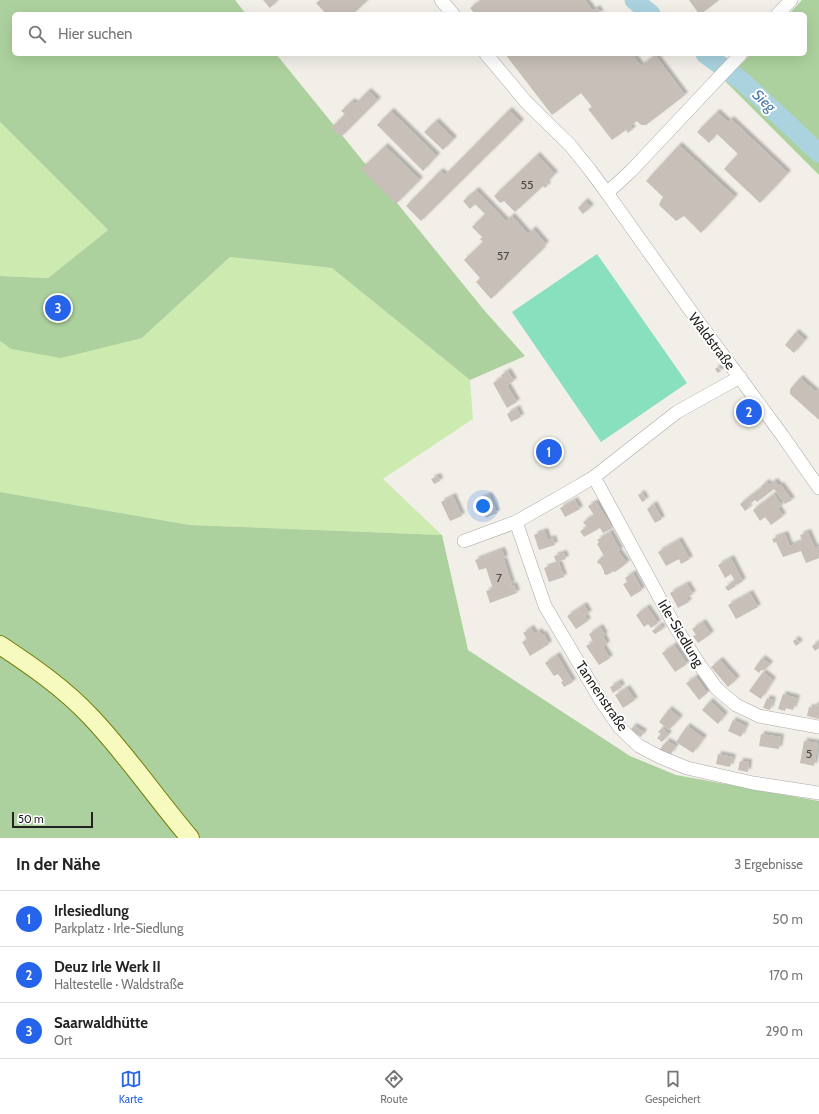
<!DOCTYPE html>
<html lang="de">
<head>
<meta charset="utf-8">
<style>
	:root { --surface:#fff; --page:#f6f6f6; --text:#222; --muted:#767676; --line:#e0e0e0; --accent:#2563eb }
	body { margin:0; font-family:Cabin,sans-serif; background:var(--page); color:var(--text) }
	.scale { position:absolute; left:12px; bottom:10px; width:81px; box-sizing:border-box; padding-left:4px; border:2px solid #222; border-top:0; font-size:11px; line-height:14px; white-space:nowrap; color:#222; -webkit-text-stroke:3px #fff; paint-order:stroke }
	.you { position:absolute; left:483px; top:506px; width:14px; height:14px; margin:-10px; border:3px solid #fff; border-radius:50%; background:#1a73e8; box-shadow:0 0 0 6px #1a73e833 }
	.badge { display:grid; place-items:center; width:26px; height:26px; border-radius:50%; background:var(--accent); color:#fff; font-size:13px; font-weight:700 }
	.pin { position:absolute; translate:-50% -50%; border:2px solid #fff; box-shadow:0 1px 4px #0006 }
	.list { margin:0; padding:0; list-style:none }
	h2 { display:flex; justify-content:space-between; align-items:center; height:52px; margin:0; padding:0 16px; font-size:17px }
	h2 small { font-size:13px; font-weight:400; color:var(--muted) }
	.list li { display:grid; grid-template-columns:26px 1fr auto; gap:12px; align-items:center; box-sizing:border-box; height:56px; padding:0 16px; border-top:1px solid var(--line) }
	.list b { display:block; font-size:15px; white-space:nowrap }
	.list p { margin:0; font-size:13px; white-space:nowrap; color:var(--muted) }
	.list em { font-size:13px; font-style:normal; color:var(--muted) }
	.icon { flex:none; width:22px; height:22px; fill:none; stroke:currentColor; stroke-width:2; stroke-linecap:round; stroke-linejoin:round }
	.map { position:relative; flex:none; width:819px; height:838px; overflow:hidden }
	.search { position:absolute; background:var(--surface); box-shadow:0 4px 16px #0002; left:12px; right:12px; top:12px; height:44px; display:flex; align-items:center; gap:10px; box-sizing:border-box; padding:0 14px; border-radius:6px; color:var(--muted); font-size:15px }
	.sheet { height:220px; background:var(--surface) }
	nav { display:flex; justify-content:space-around; align-items:center; box-sizing:border-box; height:56px; border-top:1px solid var(--line); background:var(--surface); font-size:11px; color:var(--muted) }
	nav a { display:grid; justify-items:center; gap:2px }
	nav .on { color:var(--accent) }
	.map>svg:first-child { display:block }
	.grass { fill:#cdebb0 }
	.forest { fill:#add19e }
	.pitch { fill:#88e0be }
	.lines { fill:none; stroke-linecap:round; stroke-linejoin:round }
	.river { stroke:#aad3df; stroke-width:19 }
	.building { fill:#c7bfb8; filter:url(#shadow) }
	.street-casing { stroke:#a9a9a9; stroke-width:14 }
	.secondary-casing { stroke:#707d05; stroke-width:20 }
	.street { stroke:#fff; stroke-width:13 }
	.secondary { stroke:#f7fabf; stroke-width:18 }
	.labels { text-anchor:middle; dominant-baseline:central; stroke-width:4; stroke-linejoin:round; paint-order:stroke }
	.number-label { font-size:12px; fill:#4b4948 }
	.street-label { font-size:14px; fill:#222; stroke:#fff }
	.water-label { font-size:15px; font-style:italic; fill:#4a7aab; stroke:#fff }
</style>
</head>
<body>
<div class="map">
<svg width="819" height="838" viewBox="0 0 819 838">
	<defs>
		<filter id="shadow"><feDropShadow dx="3" dy="-3" stdDeviation="1" flood-color="#0004"/></filter>
	</defs>
	<rect width="100%" height="100%" fill="#f2efe9"/>
	<!-- grass -->
	<g class="grass">
		<path d="M0 122 108 230 48 278 0 276Z"/>
		<path d="M230 257 332 268 470 380 473 419 383 479 442 535 190 525 0 492V341L11 349 142 338Z"/>
	</g>
	<!-- forest -->
	<g class="forest">
		<path d="M0 0H235L246 14H14V54H276L484 310 525 356 470 380 332 268 230 257 142 338 61 358 11 349 0 341V276L48 278 108 230 0 122Z"/>
		<path d="M802 0H819V175L725 81 751 54H805V14H789Z"/>
		<path d="M0 492 190 525 442 535 468 650 630 756 676 775 819 801V838H0Z"/>
	</g>
	<!-- pitch -->
	<path class="pitch" d="M597 254 687 383 601 442 512 312Z"/>
	<g class="lines">
		<!-- river -->
		<g class="river">
			<path d="M634 0 651 14"/>
			<path d="M705 54 742 81 819 153"/>
		</g>
	</g>
	<!-- building -->
	<g class="building">
		<path d="M263 0H278L270 8Z"/>
		<path d="M320 0H368L353 14H326L316 3Z"/>
		<path d="M481 0H585L593 11 597 8 601 14H475L470 8Z"/>
		<path d="M689 0H719L701 14H699Z"/>
		<path d="M505 54H638L634 57 641 66 655 55 685 95 646 125H641L637 121 630 126 633 129 628 133 626 130 612 140 588 109 592 107 581 93 552 115Z"/>
		<path d="M368 91 378 100 341 137 331 128 345 114 341 111 352 101 355 104Z"/>
		<path d="M509 110 521 122 421 221 406 206 440 171 445 175Z"/>
		<path d="M391 111 437 156 423 171 377 125Z"/>
		<path d="M717 112 728 122 731 119 788 173 760 203 724 169 738 154 717 134 709 143 697 132Z"/>
		<path d="M436 121 454 139 443 150 424 132Z"/>
		<path d="M679 145 735 197 701 233 684 216 676 221 659 205 661 200 663 197 646 181Z"/>
		<path d="M385 146 420 180 396 204 361 169Z"/>
		<path d="M537 155 555 174 546 183 548 185 545 188 543 186 515 212 504 201 500 203 494 196Z"/>
		<path d="M476 190 506 221 512 216 528 234 533 229 546 244 542 248 543 249 491 299 476 282 480 278 464 260 483 242 480 239 482 237 472 227 485 214 475 204 470 209 463 201Z"/>
		<path d="M585 201 591 207 583 214 578 208Z"/>
		<path d="M57 304 62 310 58 313 53 307Z"/>
		<path d="M796 332 805 340 794 353 785 345Z"/>
		<path d="M718 367 721 371 718 373 715 369Z"/>
		<path d="M508 371 514 381 507 385 517 402 507 408 493 383 502 377 501 375Z"/>
		<path d="M800 378 816 392 819 388V420L790 394V389Z"/>
		<path d="M517 408 521 417 511 422 507 414Z"/>
		<path d="M438 476 440 481 434 484 431 479Z"/>
		<path d="M775 481 779 486 781 485 792 500 785 504 774 489 757 502 755 500 748 505 749 508 745 511 740 504 762 487 761 486 767 482 769 485Z"/>
		<path d="M642 493 646 500 642 502 638 495Z"/>
		<path d="M774 494 782 505 778 508 783 516 771 525 765 517 760 521 753 510Z"/>
		<path d="M489 495 497 513 486 518 478 500Z"/>
		<path d="M453 496 462 516 450 521 441 502Z"/>
		<path d="M575 500 580 509 565 517 560 508Z"/>
		<path d="M596 502 613 528 603 533 600 528 584 537 580 531 587 527 583 522 594 515 588 506Z"/>
		<path d="M654 504 662 519 655 523 647 509Z"/>
		<path d="M545 531 548 540 553 538 555 545 539 550 534 535Z"/>
		<path d="M610 532 620 550 618 551 627 563 615 572 614 571 607 575 604 574V571L600 564 597 563 598 560 604 556 597 544 599 542 597 540Z"/>
		<path d="M808 532 815 548 819 546V558L806 563 801 551 783 557 776 542 774 543 772 539 785 534 790 546 802 541 800 535Z"/>
		<path d="M679 540 690 559 681 564 679 559 666 566 658 552Z"/>
		<path d="M502 550 505 558 501 560V561L504 560 512 584 509 585 510 586 514 585 517 593 490 603 486 591 493 589 486 568 479 570 475 560Z"/>
		<path d="M564 553 566 559 556 562 554 556Z"/>
		<path d="M731 558 743 581 737 585 731 574 725 578 718 565Z"/>
		<path d="M559 563 564 577 549 582 544 568Z"/>
		<path d="M633 573 642 590 631 597 623 584 628 582 625 578Z"/>
		<path d="M733 582 736 586 728 591 725 587Z"/>
		<path d="M687 584 693 594 686 598 689 602 678 608 670 593Z"/>
		<path d="M750 593 758 607 736 619 728 605Z"/>
		<path d="M584 605 589 613 585 616 588 621 576 629 567 616Z"/>
		<path d="M647 607 658 623 651 628 648 624 644 627 636 615Z"/>
		<path d="M703 622 711 634 698 643 693 636 696 635 692 629Z"/>
		<path d="M660 625 663 629 655 634 652 631Z"/>
		<path d="M600 627 605 635 603 636 607 644 603 647 610 658 599 665 586 646 593 642 589 634Z"/>
		<path d="M531 628 535 634 539 631 542 635 544 634 549 644 530 656 522 642 527 639 523 633Z"/>
		<path d="M796 639 800 643 796 646 793 641Z"/>
		<path d="M818 642 819 648 815 651 812 646Z"/>
		<path d="M674 645 687 664 675 672 662 653Z"/>
		<path d="M557 655 573 682 564 687 561 682 563 681 558 674 554 676 545 663Z"/>
		<path d="M762 658 770 664 765 670H761L759 673 754 669Z"/>
		<path d="M720 660 737 679 728 687 711 667Z"/>
		<path d="M763 672 773 680 761 699 749 691Z"/>
		<path d="M696 677 707 693 699 700 686 683Z"/>
		<path d="M619 682 622 687 613 693 610 687Z"/>
		<path d="M627 688 635 700 623 708 615 695Z"/>
		<path d="M783 694 797 698 793 710 786 708 785 711 778 709Z"/>
		<path d="M767 698 773 700 770 710 763 708Z"/>
		<path d="M710 701 725 715 718 724 702 710Z"/>
		<path d="M815 705 819 706V719L807 716 809 707 814 708Z"/>
		<path d="M669 709 680 718 669 730 659 722Z"/>
		<path d="M733 720 746 726 741 737 728 731Z"/>
		<path d="M634 726 644 732 641 737 630 730Z"/>
		<path d="M687 726 704 738 693 753 676 742Z"/>
		<path d="M662 728 669 734 662 742 657 738 661 734 658 732Z"/>
		<path d="M761 734 781 737 779 749 759 746Z"/>
		<path d="M667 741 676 746 671 754 659 750Z"/>
		<path d="M804 741 818 743 814 766 800 763Z"/>
		<path d="M718 754 733 757 730 767 716 764Z"/>
		<path d="M740 761 749 762 748 772 738 770Z"/>
	</g>
	<g class="lines">
		<!-- street casing -->
		<g class="street-casing">
			<g id="street">
				<path d="M441 0 453 14"/>
				<path d="M778 14 791 0"/>
				<path d="M486 54 527 103 570 145 590 170 607 193"/>
				<path d="M741 54 631 171 607 193 700 324 782 435 819 488"/>
				<path d="M594 477 676 628 699 664 717 689 736 705 759 716 819 727"/>
				<path d="M516 522 545 606 600 699 620 728 639 746 660 757 687 768 753 783 819 793"/>
				<path d="M464 541 516 522 572 490 594 477 677 412 740 377"/>
			</g>
		</g>
		<!-- secondary casing -->
		<g class="secondary-casing">
			<path id="secondary" d="M0 645C32 666 65 689 91 717 127 755 156 798 190 838"/>
		</g>
		<!-- street -->
		<use href="#street" class="street"/>
		<!-- secondary -->
		<use href="#secondary" class="secondary"/>
	</g>
	<g class="labels">
		<!-- number labels -->
		<g class="number-label">
			<text x="527" y="184">55</text>
			<text x="503" y="255">57</text>
			<text x="499" y="577">7</text>
			<text x="809" y="753">5</text>
		</g>
		<!-- street labels -->
		<g class="street-label">
			<text transform="translate(712 341) rotate(53)">Waldstraße</text>
			<text transform="translate(681 633) rotate(59)">Irle-Siedlung</text>
			<text transform="translate(602 696) rotate(56)">Tannenstraße</text>
		</g>
		<!-- water labels -->
		<g class="water-label">
			<text transform="translate(764 101) rotate(43)">Sieg</text>
		</g>
	</g>
</svg>
<div class="scale">50 m</div>
<div class="you"></div>
<div class="pin badge" style="left:549px;top:452px">1</div>
<div class="pin badge" style="left:749px;top:412px">2</div>
<div class="pin badge" style="left:58px;top:308px">3</div>
<div class="search"><svg class="icon" aria-label="search" viewBox="0 0 24 24"><circle cx="10" cy="10" r="6"/><path d="M15 15l6 6"/></svg>Hier suchen</div>
</div>
<section class="sheet">
<h2>In der Nähe<small>3 Ergebnisse</small></h2>
<ul class="list">
<li><span class="badge">1</span><div><b>Irlesiedlung</b><p>Parkplatz · Irle-Siedlung</p></div><em>50 m</em></li>
<li><span class="badge">2</span><div><b>Deuz Irle Werk II</b><p>Haltestelle · Waldstraße</p></div><em>170 m</em></li>
<li><span class="badge">3</span><div><b>Saarwaldhütte</b><p>Ort</p></div><em>290 m</em></li>
</ul>
</section>
<nav>
<a class="on"><svg class="icon" aria-label="map" viewBox="0 0 24 24"><path d="M3 6l6-2 6 2 6-2v14l-6 2-6-2-6 2zM9 4v14M15 6v14"/></svg>Karte</a>
<a><svg class="icon" aria-label="directions" viewBox="0 0 24 24"><path d="M12 3l9 9-9 9-9-9zM9 14v-3h6M13 9l2 2-2 2"/></svg>Route</a>
<a><svg class="icon" aria-label="saved" viewBox="0 0 24 24"><path d="M7 4h10v16l-5-4-5 4z"/></svg>Gespeichert</a>
</nav>
</body>
</html>
